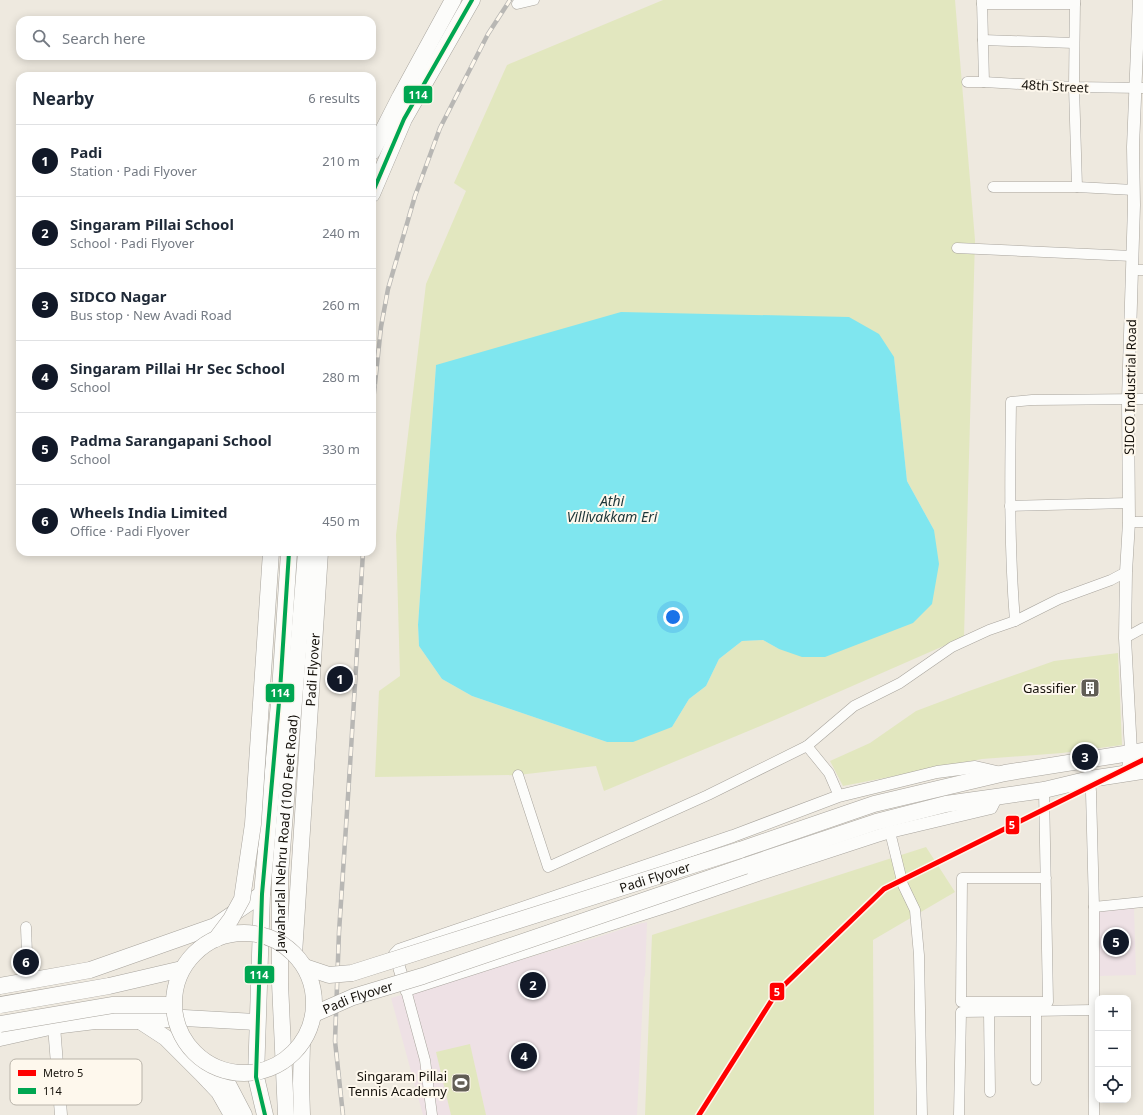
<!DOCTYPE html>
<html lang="en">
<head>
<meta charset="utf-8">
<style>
	:root { --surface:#fff; --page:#f2f2f3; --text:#1f2937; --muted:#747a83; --line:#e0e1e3; --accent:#111827 }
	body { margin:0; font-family:"Noto Sans",sans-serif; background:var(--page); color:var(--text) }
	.controls { position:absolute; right:12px; bottom:12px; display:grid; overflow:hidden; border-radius:8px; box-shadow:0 2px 10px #0003 }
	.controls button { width:36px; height:36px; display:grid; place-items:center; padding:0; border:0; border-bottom:1px solid var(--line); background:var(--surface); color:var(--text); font:20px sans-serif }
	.you { position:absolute; left:673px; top:617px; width:14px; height:14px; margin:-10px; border:3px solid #fff; border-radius:50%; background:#1a73e8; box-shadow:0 0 0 6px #1a73e833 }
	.badge { display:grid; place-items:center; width:26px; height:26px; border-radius:50%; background:var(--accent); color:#fff; font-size:13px; font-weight:700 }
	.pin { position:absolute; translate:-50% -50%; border:2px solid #fff; box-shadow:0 1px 4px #0006 }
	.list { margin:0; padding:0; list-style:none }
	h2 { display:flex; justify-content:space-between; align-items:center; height:52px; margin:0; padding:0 16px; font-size:17px }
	h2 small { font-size:13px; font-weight:400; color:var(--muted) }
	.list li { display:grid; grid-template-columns:26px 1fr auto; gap:12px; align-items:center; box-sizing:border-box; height:72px; padding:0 16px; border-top:1px solid var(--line) }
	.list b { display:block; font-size:15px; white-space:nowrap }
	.list p { margin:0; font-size:13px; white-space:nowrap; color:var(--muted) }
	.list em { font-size:13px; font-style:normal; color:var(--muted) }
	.icon { flex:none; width:22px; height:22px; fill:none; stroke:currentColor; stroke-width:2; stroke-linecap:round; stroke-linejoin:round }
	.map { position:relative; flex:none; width:1143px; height:1115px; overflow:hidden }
	.search { position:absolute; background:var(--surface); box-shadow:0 2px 10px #0003; left:16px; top:16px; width:360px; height:44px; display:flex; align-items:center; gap:10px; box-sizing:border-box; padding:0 14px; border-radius:12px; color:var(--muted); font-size:15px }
	.panel { position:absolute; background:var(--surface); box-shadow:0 2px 10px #0003; left:16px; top:72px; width:360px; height:484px; border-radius:12px }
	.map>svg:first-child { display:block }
	.education { fill:#eee1e5 }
	.green { fill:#e2e7bf; fill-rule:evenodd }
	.water { fill:#7fe6ef }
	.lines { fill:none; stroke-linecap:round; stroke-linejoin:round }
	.minor-casing { stroke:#a8a49d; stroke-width:11 }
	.tertiary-casing { stroke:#a8a49d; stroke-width:13 }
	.primary-casing { stroke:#a8a49d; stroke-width:17 }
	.minor { stroke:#fcfcfa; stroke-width:10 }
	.tertiary { stroke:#fcfcfa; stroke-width:12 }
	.primary { stroke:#fcfcfa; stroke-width:16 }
	.rail-casing { stroke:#b8b7b4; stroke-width:4.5 }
	.rail { stroke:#fef8ed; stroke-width:3; stroke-dasharray:9; stroke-linecap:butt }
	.primary-bridge-casing { stroke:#a8a49d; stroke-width:17; stroke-linecap:butt }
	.primary-bridge { stroke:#fcfcfa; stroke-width:16 }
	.bus-1-casing { stroke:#fef8ed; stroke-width:7 }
	.bus-1 { stroke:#00a651; stroke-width:4 }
	.metro-1-casing { stroke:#fef8ed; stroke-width:8 }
	.metro-1 { stroke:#f00; stroke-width:5 }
	.labels { text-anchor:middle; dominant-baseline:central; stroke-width:4; stroke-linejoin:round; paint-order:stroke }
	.street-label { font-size:13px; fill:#15110b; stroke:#fef8ed }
	.poi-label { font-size:13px; fill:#15110b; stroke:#fef8ed; text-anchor:end }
	.water-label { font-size:14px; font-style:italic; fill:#1c3538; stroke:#fef8ed }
	.key { fill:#fef8ed; stroke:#b8b3a9; stroke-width:1 }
	.key-label { font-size:11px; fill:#15110b }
	.line-badge { stroke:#fef8ed; stroke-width:1.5 }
	.badge-label { font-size:11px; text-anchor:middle; font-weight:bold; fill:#fff }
</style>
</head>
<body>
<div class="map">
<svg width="1143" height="1115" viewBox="0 0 1143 1115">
	<rect width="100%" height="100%" fill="#eee9df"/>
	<!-- education -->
	<g class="education">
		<path d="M1134 907 1136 975 1098 976 1097 909Z"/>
		<path d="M647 922 645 976 644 977 637 1115H423L391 998 595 938 638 924Z"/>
	</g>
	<!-- green -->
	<g class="green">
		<path d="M663 0H955L975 240 964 637 777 719 604 791 596 766 518 775 375 777 379 691 400 676 396 535 426 284 466 191 454 183 507 65ZM894 358 907 481 934 530 779 649 763 640 742 641 719 659 706 686 689 699 672 727 607 742 472 696 442 679 419 646 418 625 436 365Z"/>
		<path d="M1118 653 1122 745 1062 753 982 759 843 786 830 761 870 743 916 711 969 691 1054 661Z"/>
		<path d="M926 847 955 892 873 940 874 1115H645L652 935Z"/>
		<path d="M470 1044 486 1115H451L436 1052Z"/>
	</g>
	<!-- water -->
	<path class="water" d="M621 312 849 317 879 334 894 357 907 481 934 530 939 564 932 604 913 623 825 657H802L779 649 763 640 742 641 719 659 706 686 689 699 672 727 633 742H607L472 696 442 679 419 646 418 625 436 365Z"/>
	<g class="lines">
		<!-- minor casing -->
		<g class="minor-casing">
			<g id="minor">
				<path d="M982 0 984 82"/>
				<path d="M1075 0 1074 87 1077 187"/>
				<path d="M517 4 534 0"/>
				<path d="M982 4H1075"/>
				<path d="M983 40 1074 43"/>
				<path d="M967 82H984L1074 87 1143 88"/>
				<path d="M993 187H1077L1134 190"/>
				<path d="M957 248 1132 256"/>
				<path d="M1132 270H1143"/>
				<path d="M1010 506 1129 503"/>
				<path d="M1129 522H1143"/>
				<path d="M1015 621C1009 548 1010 475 1011 402L1032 400 1143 399"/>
				<path d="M1125 638 1143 628"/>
				<path d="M518 775 548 867 708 795 807 746"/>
				<path d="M1090 779 1091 792 1094 907V1115"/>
				<path d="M1044 790 1048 1002H961L962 878H1046"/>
				<path d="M839 796 829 773 807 746 854 706 900 683 952 647 989 630 1015 621 1059 599 1111 580 1126 572"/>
				<path d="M890 832 903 885 915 910 916 922 919 955 922 1115"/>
				<path d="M1094 907 1143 902"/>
				<path d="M26 927 28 981"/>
				<path d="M406 990 425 1060 432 1115"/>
				<path d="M989 1012 990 1092"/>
				<path d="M1036 1012V1080"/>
				<path d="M959 1115 961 1012 1094 1010"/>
			</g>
		</g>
		<!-- tertiary casing -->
		<g class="tertiary-casing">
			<g id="tertiary">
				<path d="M1127 773 1131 752 1125 638 1126 572 1129 522 1128 400 1134 205 1133 147 1139 0"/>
				<path d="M997 796 991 808 890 832 877 836 758 875 671 905 406 990 395 954 399 950 733 836 839 796 937 772 975 767 1001 773"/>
				<path d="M54 1026 61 1115"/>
			</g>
		</g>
		<!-- primary casing -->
		<g class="primary-casing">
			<g id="primary">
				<path d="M372 152 400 97 453 0"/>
				<path d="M372 194 404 119 472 0"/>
				<path d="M740 850 874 804 1005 773 1143 751"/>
				<path d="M745 866 876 822 946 804 1044 790 1090 779 1143 771"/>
				<path id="s1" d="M294 954 320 552"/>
				<path d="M0 986 90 970 215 926 262 894"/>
				<path d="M140 1021 166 1038 201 1073 219 1092 232 1115"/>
				<path d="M0 1038 54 1026 95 1021H140L184 1018 257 1022"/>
				<path d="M220 1069 244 1115"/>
				<path d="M265 1115 256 1077 262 894 280 691 289 552"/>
				<path id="s2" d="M286 1115 280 983V875L306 552"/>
				<path d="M302 1115 301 1083 302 1043"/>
			</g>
		</g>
		<!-- minor -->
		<use href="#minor" class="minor"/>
		<!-- tertiary -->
		<use href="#tertiary" class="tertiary"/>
		<!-- primary -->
		<use href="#primary" class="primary"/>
		<!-- rail casing -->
		<g class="rail-casing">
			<g id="rail">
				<path d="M372 411 381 327 388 289 415 196 440 128 488 34 510 0"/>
				<path d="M343 1115 335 1041 339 932 350 766 363 552"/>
			</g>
		</g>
		<!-- rail -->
		<use href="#rail" class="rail"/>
		<!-- primary-bridge casing -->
		<g class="primary-bridge-casing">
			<g id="primary-bridge">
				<circle cx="244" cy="1003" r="70"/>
				<path d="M216 939 231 919 242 899 253 824 271 552"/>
				<path id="s3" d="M305 967 329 975 352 973 740 850"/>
				<path d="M0 1005 109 986 182 969"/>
				<path id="s4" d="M314 1014 353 997 423 976 745 866"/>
				<path d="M0 1024 113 1005H173"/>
			</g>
		</g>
		<!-- primary-bridge -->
		<use href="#primary-bridge" class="primary-bridge"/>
		<!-- bus-1 casing -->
		<g class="bus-1-casing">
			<g id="bus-1">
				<path d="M372 194 404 119 472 0"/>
				<path d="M265 1115 256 1077 262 894 280 691 289 552"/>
			</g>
		</g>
		<!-- bus-1 -->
		<use href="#bus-1" class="bus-1"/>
		<!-- metro-1 casing -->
		<g class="metro-1-casing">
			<path id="metro-1" d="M699 1115 777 992 884 889 1143 760"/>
		</g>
		<!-- metro-1 -->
		<use href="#metro-1" class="metro-1"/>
	</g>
	<!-- icons -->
	<defs>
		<g id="building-square" transform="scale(1)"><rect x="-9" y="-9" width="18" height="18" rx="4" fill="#615d55" stroke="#fef8ed"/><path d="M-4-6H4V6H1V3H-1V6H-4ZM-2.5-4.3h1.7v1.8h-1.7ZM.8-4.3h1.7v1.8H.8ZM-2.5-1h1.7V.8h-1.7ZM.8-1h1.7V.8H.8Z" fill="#fff"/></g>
		<g id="stadium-square" transform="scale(1)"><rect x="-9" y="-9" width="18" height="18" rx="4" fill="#615d55" stroke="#fef8ed"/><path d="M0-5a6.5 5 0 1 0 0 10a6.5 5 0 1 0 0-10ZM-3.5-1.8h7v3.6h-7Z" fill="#fff"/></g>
	</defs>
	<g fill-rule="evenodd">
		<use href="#building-square" x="1090" y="688"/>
		<use href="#stadium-square" x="461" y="1083"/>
	</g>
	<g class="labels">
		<!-- street labels -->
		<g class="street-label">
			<text transform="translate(1055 86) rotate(3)">48th Street</text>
			<text transform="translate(1130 387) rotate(-89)">SIDCO Industrial Road</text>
			<text stroke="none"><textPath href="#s1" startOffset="285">Padi Flyover</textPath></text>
			<text stroke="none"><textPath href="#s2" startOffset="282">Jawaharlal Nehru Road (100 Feet Road)</textPath></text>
			<text stroke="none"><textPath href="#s3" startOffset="366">Padi Flyover</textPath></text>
			<text stroke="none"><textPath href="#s4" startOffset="47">Padi Flyover</textPath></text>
		</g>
		<!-- poi labels -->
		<g class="poi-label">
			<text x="1076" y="688">Gassifier</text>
			<text x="447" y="1076">Singaram Pillai<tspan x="447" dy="15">Tennis Academy</tspan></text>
		</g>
		<!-- water labels -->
		<g class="water-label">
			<text x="612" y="500">Athi<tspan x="612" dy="16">Villivakkam Eri</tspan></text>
		</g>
	</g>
	<!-- legend -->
	<rect x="10" y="1059" width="132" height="46" rx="6" class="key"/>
	<rect x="18" y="1070" width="18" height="6" fill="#f00"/>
	<rect x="18" y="1088" width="18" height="6" fill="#00a651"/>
	<g class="key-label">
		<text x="43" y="1077">Metro 5</text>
		<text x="43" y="1095">114</text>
	</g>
	<g class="line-badge">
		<rect x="403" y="85" width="30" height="19" rx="4" fill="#00a651"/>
		<rect x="265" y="683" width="30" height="20" rx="4" fill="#00a651"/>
		<rect x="1005" y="815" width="15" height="20" rx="4" fill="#f00"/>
		<rect x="244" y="965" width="31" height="19" rx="4" fill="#00a651"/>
		<rect x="769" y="982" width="16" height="19" rx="4" fill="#f00"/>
	</g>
	<g class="badge-label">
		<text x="418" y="99">114</text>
		<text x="280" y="697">114</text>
		<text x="1012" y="829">5</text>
		<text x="259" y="979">114</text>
		<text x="777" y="996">5</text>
	</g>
</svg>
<div class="controls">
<button>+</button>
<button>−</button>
<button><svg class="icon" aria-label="locate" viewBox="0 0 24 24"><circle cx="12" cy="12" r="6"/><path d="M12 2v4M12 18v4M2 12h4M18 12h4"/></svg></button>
</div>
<div class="you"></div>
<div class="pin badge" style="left:340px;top:679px">1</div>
<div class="pin badge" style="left:533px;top:985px">2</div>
<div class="pin badge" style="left:1085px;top:757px">3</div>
<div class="pin badge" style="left:524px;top:1056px">4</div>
<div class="pin badge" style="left:1116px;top:942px">5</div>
<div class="pin badge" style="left:26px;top:962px">6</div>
<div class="search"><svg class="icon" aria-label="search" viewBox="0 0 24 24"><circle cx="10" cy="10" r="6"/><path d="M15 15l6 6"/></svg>Search here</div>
<section class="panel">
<h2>Nearby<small>6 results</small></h2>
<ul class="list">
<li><span class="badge">1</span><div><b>Padi</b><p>Station · Padi Flyover</p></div><em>210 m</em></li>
<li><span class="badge">2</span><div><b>Singaram Pillai School</b><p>School · Padi Flyover</p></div><em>240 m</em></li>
<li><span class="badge">3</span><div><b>SIDCO Nagar</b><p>Bus stop · New Avadi Road</p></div><em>260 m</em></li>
<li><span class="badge">4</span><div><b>Singaram Pillai Hr Sec School</b><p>School</p></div><em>280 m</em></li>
<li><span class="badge">5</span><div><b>Padma Sarangapani School</b><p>School</p></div><em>330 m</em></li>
<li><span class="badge">6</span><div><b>Wheels India Limited</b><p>Office · Padi Flyover</p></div><em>450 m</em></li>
</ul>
</section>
</div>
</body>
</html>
